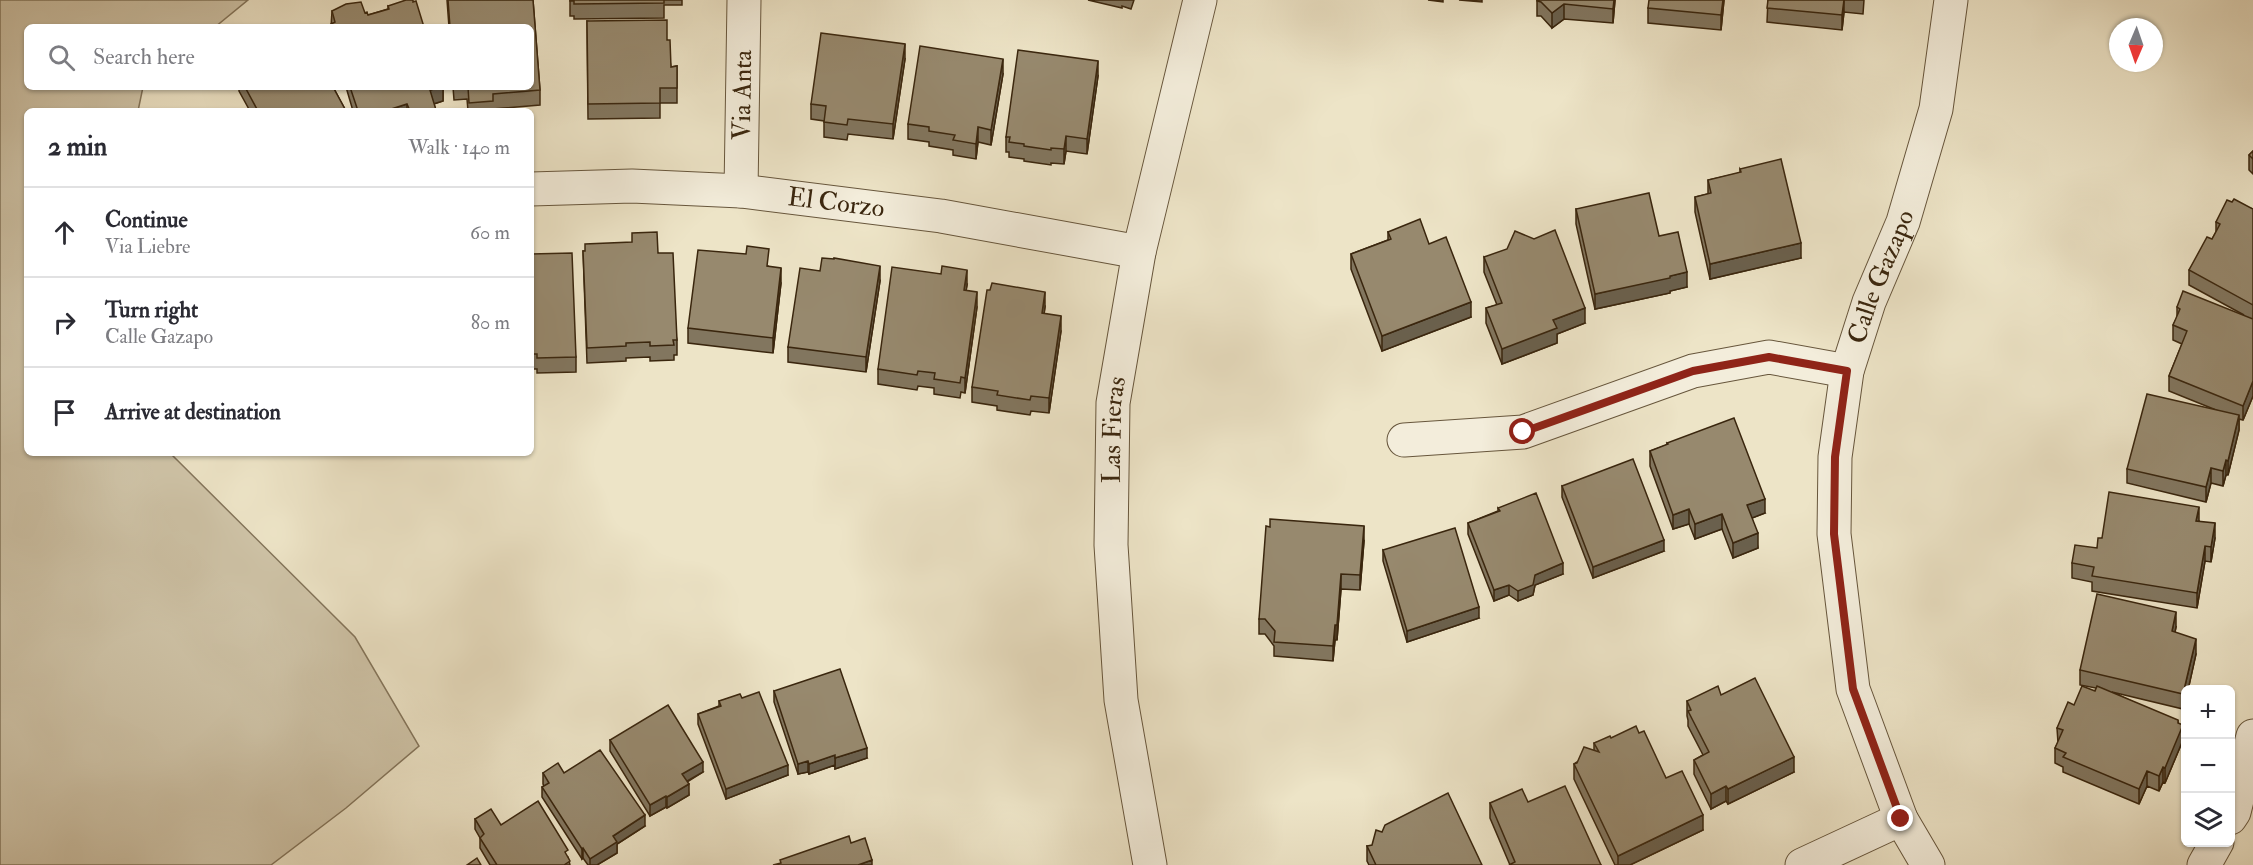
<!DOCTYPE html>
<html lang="en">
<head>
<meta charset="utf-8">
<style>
	:root { --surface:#fff; --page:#f2f2f3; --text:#2b2b33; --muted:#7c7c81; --line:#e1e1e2 }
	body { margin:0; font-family:"IM FELL Double Pica",serif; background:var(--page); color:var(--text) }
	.controls { position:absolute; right:18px; bottom:18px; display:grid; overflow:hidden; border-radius:9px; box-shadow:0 2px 4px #0004 }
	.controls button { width:54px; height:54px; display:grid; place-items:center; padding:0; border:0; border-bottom:2px solid var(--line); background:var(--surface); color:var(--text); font:30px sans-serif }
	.compass { position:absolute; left:2109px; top:18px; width:54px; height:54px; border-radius:50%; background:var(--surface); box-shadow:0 2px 4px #0004; rotate:182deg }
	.stop { position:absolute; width:18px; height:18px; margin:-14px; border:4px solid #8f2418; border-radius:50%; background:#fff }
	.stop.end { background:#8f2418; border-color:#fff; box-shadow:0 2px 6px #0008 }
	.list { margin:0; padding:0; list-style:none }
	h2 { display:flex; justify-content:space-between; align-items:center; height:78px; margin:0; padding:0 24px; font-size:26px }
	h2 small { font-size:20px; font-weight:400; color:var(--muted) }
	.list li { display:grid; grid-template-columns:39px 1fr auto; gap:18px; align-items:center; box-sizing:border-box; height:90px; padding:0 24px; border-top:2px solid var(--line) }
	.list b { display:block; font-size:22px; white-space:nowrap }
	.list p { margin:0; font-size:20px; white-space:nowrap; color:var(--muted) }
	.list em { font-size:20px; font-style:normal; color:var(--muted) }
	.icon { flex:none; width:33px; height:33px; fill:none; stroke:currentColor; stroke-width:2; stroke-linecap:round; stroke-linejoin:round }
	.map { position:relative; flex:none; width:2253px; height:865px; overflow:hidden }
	.search { position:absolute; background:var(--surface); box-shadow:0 2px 4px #0004; left:24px; top:24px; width:510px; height:66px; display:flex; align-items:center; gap:15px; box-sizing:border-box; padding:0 21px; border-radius:9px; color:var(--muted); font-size:22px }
	.panel { position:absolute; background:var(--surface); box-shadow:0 2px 4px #0004; left:24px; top:108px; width:510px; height:348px; border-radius:9px }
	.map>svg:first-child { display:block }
	.green { fill:#cfc4a8; stroke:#84755b; stroke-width:1.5 }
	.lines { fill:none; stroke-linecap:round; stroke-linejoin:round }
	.minor-casing { stroke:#67563c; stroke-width:35 }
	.minor { stroke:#f3eddb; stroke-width:33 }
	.wall { fill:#82765f; stroke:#3a260e; stroke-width:1.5 }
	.shaded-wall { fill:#6a604d; stroke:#3a260e; stroke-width:1.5 }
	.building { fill:#97896e; stroke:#3a260e; stroke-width:1.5 }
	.route { stroke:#8f2418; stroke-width:8 }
	.labels { text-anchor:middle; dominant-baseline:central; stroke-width:4.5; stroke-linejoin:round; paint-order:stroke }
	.street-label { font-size:26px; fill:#3a260e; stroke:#f3eddb }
</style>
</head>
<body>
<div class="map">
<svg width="2253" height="865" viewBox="0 0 2253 865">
	<rect width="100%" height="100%" fill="#ede4c7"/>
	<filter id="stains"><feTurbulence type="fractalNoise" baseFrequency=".00333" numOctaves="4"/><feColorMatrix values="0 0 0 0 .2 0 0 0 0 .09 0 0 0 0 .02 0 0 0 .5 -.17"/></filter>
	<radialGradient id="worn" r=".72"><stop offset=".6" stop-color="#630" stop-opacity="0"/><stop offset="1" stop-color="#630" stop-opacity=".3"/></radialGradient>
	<!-- green -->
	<path class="green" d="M0 0H248L215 27H27V87H143L138 111H27V453H170L355 637 419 746 346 808 271 865H0Z"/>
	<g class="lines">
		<!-- minor casing -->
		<g class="minor-casing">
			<g id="minor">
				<path id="s1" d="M531 189 632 186 741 191 941 216 1139 252"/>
				<path id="s2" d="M741 191 744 0"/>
				<path d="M1404 440 1523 432 1693 371 1769 357 1847 371"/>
				<path d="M2230 818 2234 812 2253 736"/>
				<path id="s3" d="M1150 865 1121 700 1111 545 1113 403 1139 252 1200 0"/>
				<path d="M1802 865 1901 819"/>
				<path id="s4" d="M1928 865 1901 819 1853 689 1834 534 1835 457 1847 371 1869 302 1903 222 1936 109 1951 0"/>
				<path d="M2204 865 2217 842"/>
			</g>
		</g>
		<!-- minor -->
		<use href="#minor" class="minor"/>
	</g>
	<!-- wall -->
	<g class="wall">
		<path d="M447 0H533L540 90V105L493 109V111H468L467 99 454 100 453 87H531V27H449Z"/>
		<path d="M570 0H682V5H664V18L574 19V16H570Z"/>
		<path d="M1088 0H1134L1131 9 1122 6V8Z"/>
		<path d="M1428 0H1443V2Z"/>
		<path d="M1459 0H1482V2Z"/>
		<path d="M1537 0H1615L1613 23 1564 19 1552 28 1541 16H1537Z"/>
		<path d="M1724 0 1721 30 1648 23V8Z"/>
		<path d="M1768 0H1864L1863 14 1844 12 1842 30 1767 22Z"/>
		<path d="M388 6 424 27H331L332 11 365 13 368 15 388 9Z"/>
		<path d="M587 21 667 40 671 67 677 66V103H660V118L588 119Z"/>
		<path d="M905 59 893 139 848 134 847 140 824 137V121L811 119V104Z"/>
		<path d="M1003 74 991 145 978 142 976 159 953 155V150L929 146V142L908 139V124Z"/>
		<path d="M1098 76 1087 154 1066 151 1064 164 1051 163V165L1024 161V159L1009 157V152H1006V137Z"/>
		<path d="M239 87H333L346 111H250L239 91Z"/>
		<path d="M346 87H443V101L434 104 436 111H353Z"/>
		<path d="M2253 151V174L2249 170V155Z"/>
		<path d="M1740 169 1801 258 1710 279 1695 212V197L1708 194V180L1740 173Z"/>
		<path d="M2232 202 2253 209V396L2243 420 2239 419V430L2228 475H2226L2223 486 2211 483 2206 502 2127 483V469L2216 410 2169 391V376L2182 344 2173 340V325L2177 318V307L2244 315 2189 285V270L2212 239 2216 232V222Z"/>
		<path d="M1576 209 1659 236 1687 287 1670 291V293L1595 309 1576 224Z"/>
		<path d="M1388 232 1429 244 1471 317 1382 351 1351 269V254L1388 240Z"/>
		<path d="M583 251 658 253 677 340V355H674V360L650 361V357L626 358V361L587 363Z"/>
		<path d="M531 254 576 357V372L537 373V369H531Z"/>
		<path d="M1484 257 1585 323 1557 334V343L1502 364 1486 323V308L1497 305 1484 272Z"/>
		<path d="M768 266 781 283 773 353 688 343V328Z"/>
		<path d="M880 281 866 372 788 362V347Z"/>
		<path d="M967 285 966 290 977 307 965 393 961 392 960 398 934 394V388L918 386 917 390 878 384V369Z"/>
		<path d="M1045 307 1044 314 1061 331 1049 413 1031 411 1030 415 997 410V406L972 402V387Z"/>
		<path d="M1667 443 1765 513 1752 518 1758 548 1733 558 1722 529 1695 539 1689 524 1673 529 1650 466V451L1667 445Z"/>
		<path d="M1562 486 1664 551 1593 578 1562 497Z"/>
		<path d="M1498 508 1563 574 1535 585 1533 595 1518 601 1509 595 1494 601 1468 534V523L1498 511Z"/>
		<path d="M2199 521 2215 538 2211 562 2205 561 2197 608 2092 591V582L2072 578V563L2097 548 2102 538Z"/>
		<path d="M1364 541 1360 590 1341 589 1337 640H1335L1333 661 1274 656V646L1265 634H1259V619Z"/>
		<path d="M1383 550 1479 618 1407 642 1383 561Z"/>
		<path d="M2176 627 2175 632 2196 654 2188 690H2186V700L2183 709 2112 692 2178 723 2183 740 2165 783 2163 782 2159 791 2147 786 2139 804 2063 772V767L2055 763V748L2058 743 2057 728 2074 705 2095 691 2096 688 2080 685V670Z"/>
		<path d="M774 691 867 758 835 769V765L809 774 808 772 798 774 774 702Z"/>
		<path d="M1721 695 1794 772 1728 804 1726 801 1711 809 1694 774V760L1703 755 1688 726V720L1687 716V701Z"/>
		<path d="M742 698 788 775 726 799 698 724V714L719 706V701Z"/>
		<path d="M1639 733 1666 778 1703 830 1630 865H1615L1574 779V764L1594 751V743L1611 738Z"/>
		<path d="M610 740 703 772 687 782 689 795 667 808 666 807 650 816 610 751Z"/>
		<path d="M543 773H564L645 826 617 844V853L597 865H588L583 858 582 859 542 797V787L544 786 543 784Z"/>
		<path d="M1528 802 1601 865H1510L1490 818V803Z"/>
		<path d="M475 819 501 825 568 857 570 865H490L480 848V838L475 829Z"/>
		<path d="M1367 846 1482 865H1369L1367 861Z"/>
	</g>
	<!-- shaded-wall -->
	<g class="shaded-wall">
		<path d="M1614 0H1615L1613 23V9Z"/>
		<path d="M1723 0H1724L1721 30V15Z"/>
		<path d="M1844 0V12L1842 30V15Z"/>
		<path d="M1564 4V19L1552 28V13Z"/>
		<path d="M905 44V59L893 139V124Z"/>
		<path d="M1003 59V74L991 145V130Z"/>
		<path d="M1098 61V76L1087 154V139Z"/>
		<path d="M441 87H443V101L430 105V90Z"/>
		<path d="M407 104V111H385Z"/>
		<path d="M978 127V142L976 159V144Z"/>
		<path d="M1066 136V151L1064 164V149Z"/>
		<path d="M1801 243V258L1710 279V264Z"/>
		<path d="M880 266V281L866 372V357Z"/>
		<path d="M781 268V283L773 353V338Z"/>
		<path d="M967 270V285L964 305V290Z"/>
		<path d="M1687 272V287L1670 291V293L1595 309V294Z"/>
		<path d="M977 292V307L965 393V378Z"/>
		<path d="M1045 292V307L1042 328V313Z"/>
		<path d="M1471 302V317L1382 351V336Z"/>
		<path d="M1585 308V323L1557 334V343L1502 364V349L1553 320Z"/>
		<path d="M1061 316V331L1049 413V398Z"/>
		<path d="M2253 381V396L2243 420V406Z"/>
		<path d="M2239 415V430L2228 475V461Z"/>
		<path d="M2226 460V475L2223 486V471Z"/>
		<path d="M2211 468V483L2206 502V487Z"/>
		<path d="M1765 499V513L1747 520V505Z"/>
		<path d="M2199 507V522L2196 521Z"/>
		<path d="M1689 509V524L1673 529V515Z"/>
		<path d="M1722 514V529L1695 539V524Z"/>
		<path d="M2215 523V538L2211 562V547Z"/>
		<path d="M1364 526V541L1360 590V575Z"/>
		<path d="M1758 533V548L1733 558V543Z"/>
		<path d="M1664 540V551L1593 578V567Z"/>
		<path d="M2205 546V561L2197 608V593Z"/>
		<path d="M1563 563V574L1535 585 1533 595 1518 601V591L1535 575Z"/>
		<path d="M1341 574V589L1337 640V625Z"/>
		<path d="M1509 585V595L1494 601V590Z"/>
		<path d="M1479 607V618L1407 642V631Z"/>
		<path d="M2176 612V627L2172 646V631Z"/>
		<path d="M1335 625V640L1333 661V646Z"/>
		<path d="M2196 639V654L2188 690H2186V700L2183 709V694Z"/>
		<path d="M2178 720V735L2183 725V740L2165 783V768Z"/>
		<path d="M867 748V758L835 769V758Z"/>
		<path d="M835 755V765L809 774V764Z"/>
		<path d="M1794 757V772L1728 804V789Z"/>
		<path d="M808 761V772L798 774V764Z"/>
		<path d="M703 762V772L682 784V774Z"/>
		<path d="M788 765V775L726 799V789Z"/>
		<path d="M2163 767V782L2159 791V776Z"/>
		<path d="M2147 771V786L2139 804V789Z"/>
		<path d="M689 784V795L667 808V797Z"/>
		<path d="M1726 786V801L1711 809V794Z"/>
		<path d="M666 796V807L650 816V805Z"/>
		<path d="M645 815V826L617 844V853L597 865H590V859L613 836Z"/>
		<path d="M1703 815V830L1630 865H1618V856Z"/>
		<path d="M583 848V858L582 859V849Z"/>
		<path d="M872 860V865H858Z"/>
	</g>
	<!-- building -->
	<g class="building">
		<path d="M406 0H413V2L416 1 424 27H332L331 24 335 22 332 11 346 4 361 2 365 13 367 12 368 15 389 9 388 6Z"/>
		<path d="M448 0H533L540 90 493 94V101L469 103 468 87H531V27H450Z"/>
		<path d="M570 0H664V3L574 4V1H570Z"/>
		<path d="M1537 0H1614L1613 9 1564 4 1552 13 1541 2 1537 1Z"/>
		<path d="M1649 0H1723L1721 15 1648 8Z"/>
		<path d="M1768 0H1844L1842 15 1767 8Z"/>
		<path d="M667 20V40H670L671 67 677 66V88H660V103L588 104 587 21Z"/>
		<path d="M821 33 905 44 893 124 848 119 847 125 824 122 826 106 811 104Z"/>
		<path d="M920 46 1003 59 991 130 978 127 976 144 953 140 955 135 929 131V127L908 124Z"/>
		<path d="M1018 50 1098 61 1087 139 1066 136 1064 149 1051 148V150L1024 146V144L1009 142 1010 137H1006Z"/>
		<path d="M245 87H333L346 111H258Z"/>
		<path d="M350 87H441L430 90 436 110 434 111H410L407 104 385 111H381L380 109 373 111H358Z"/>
		<path d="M2253 151V159L2249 155Z"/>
		<path d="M1781 159 1801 243 1710 264 1695 197 1711 193 1708 180 1741 172 1740 169Z"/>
		<path d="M1649 193 1659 236 1678 232 1687 272 1670 276V278L1595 294 1576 209Z"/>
		<path d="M2234 199 2253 209V305L2189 270 2207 237 2212 239 2220 224 2216 222 2227 200 2232 202Z"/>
		<path d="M1420 219 1429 244 1446 237 1471 302 1382 336 1351 254 1391 239 1388 232Z"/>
		<path d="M1555 230 1585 308 1553 320 1557 328 1502 349 1486 308 1502 303 1484 257 1507 249 1515 231 1534 239Z"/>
		<path d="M657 232 658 253H673L677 340H673L674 345 650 346V342L626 343V346L587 348 583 251H585V244L632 242V233Z"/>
		<path d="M747 246 769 249 767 266 781 268 773 338 688 328 698 250 746 254Z"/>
		<path d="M572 253 576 357 537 358V354H531V254Z"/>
		<path d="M822 258 834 259V258L880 266 866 357 788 347 800 268 820 271Z"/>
		<path d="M942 266 967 270 964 290 977 292 965 378 961 377 960 383 934 379 935 373 918 371 917 375 878 369 892 267 941 274Z"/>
		<path d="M992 283 1045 292 1042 313 1061 316 1049 398 1031 396 1030 400 997 395 998 391 972 387 987 290H990Z"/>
		<path d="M2183 291 2253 319V381L2243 406 2169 376 2187 331 2173 325 2180 309 2177 307Z"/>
		<path d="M2147 394 2239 415 2228 461 2226 460 2223 471 2211 468 2206 487 2127 469Z"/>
		<path d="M1734 418 1765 499 1747 505 1758 533 1733 543 1722 514 1695 524 1689 509 1673 515 1650 451 1668 444 1667 443Z"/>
		<path d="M1633 459 1664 540 1593 567 1562 486Z"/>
		<path d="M2109 492 2199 507 2196 521 2215 523 2211 547 2205 546 2197 593 2092 576 2094 567 2072 563 2075 545 2097 548 2098 538H2102Z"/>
		<path d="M1536 493 1563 563 1535 575 1533 585 1518 591 1509 585 1494 590 1468 523 1500 511 1498 508Z"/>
		<path d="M1270 519 1364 526 1360 575 1341 574 1337 625H1335L1333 646 1274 642 1275 631 1265 619H1259L1266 526 1270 527Z"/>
		<path d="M1455 528 1479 607 1407 631 1383 550Z"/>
		<path d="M2097 594 2176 612 2172 631 2196 639 2183 694 2080 670Z"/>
		<path d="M840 669 867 748 835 758V755L809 764 808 761 798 764 774 691Z"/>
		<path d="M1755 678 1794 757 1728 789 1726 786 1711 794 1694 760 1709 752 1688 711 1691 710 1687 701 1718 686 1721 695Z"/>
		<path d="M2082 686 2095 691 2097 686 2178 720V723L2183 725 2165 768 2163 767 2159 776 2147 771 2139 789 2063 757 2066 753 2055 748 2063 730 2057 728 2068 702 2074 705Z"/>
		<path d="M759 692 788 765 726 789 698 714 721 706 719 701 740 694 742 698Z"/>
		<path d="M668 705 703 762 682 774 689 784 667 797 666 796 650 805 610 740Z"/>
		<path d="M1636 726 1639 733 1644 731 1666 778 1682 771 1703 815 1618 856 1574 764 1577 763 1584 747 1599 752 1594 743 1610 736 1611 738Z"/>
		<path d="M600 750 645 815 613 836 617 842 590 859 583 848 582 849 542 787 549 783 543 773 558 763 564 773Z"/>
		<path d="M1565 786 1601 865H1509L1515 862 1490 803 1522 789 1528 802Z"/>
		<path d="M1448 793 1482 865H1376L1367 846 1372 845 1376 830 1382 832 1385 825Z"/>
		<path d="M538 801 568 850 565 852 570 861 564 865H497L480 838 484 834 475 819 491 809 501 825Z"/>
		<path d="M849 836 851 843 865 838 872 860 858 865H773L781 863 780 860Z"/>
		<path d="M477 858 481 865H467Z"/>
	</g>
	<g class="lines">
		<!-- route -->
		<path class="route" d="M1523 432 1693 371 1769 357 1847 371 1835 457 1834 534 1853 689 1901 819"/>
	</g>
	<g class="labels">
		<!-- street labels -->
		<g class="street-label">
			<text stroke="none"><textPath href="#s2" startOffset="96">Via Anta</textPath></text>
			<text stroke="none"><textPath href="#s1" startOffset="306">El Corzo</textPath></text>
			<text stroke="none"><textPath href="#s4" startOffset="612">Calle Gazapo</textPath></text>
			<text stroke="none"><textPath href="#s3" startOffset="438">Las Fieras</textPath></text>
		</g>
	</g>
	<rect width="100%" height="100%" filter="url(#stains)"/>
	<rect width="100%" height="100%" fill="url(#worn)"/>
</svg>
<div class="controls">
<button>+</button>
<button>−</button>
<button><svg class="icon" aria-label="layers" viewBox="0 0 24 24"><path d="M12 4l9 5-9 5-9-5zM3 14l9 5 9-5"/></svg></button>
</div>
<svg class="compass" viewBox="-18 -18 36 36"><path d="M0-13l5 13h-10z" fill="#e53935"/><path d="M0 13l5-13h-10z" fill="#7c7c81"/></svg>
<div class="stop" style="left:1523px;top:432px"></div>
<div class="stop end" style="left:1901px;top:819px"></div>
<div class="search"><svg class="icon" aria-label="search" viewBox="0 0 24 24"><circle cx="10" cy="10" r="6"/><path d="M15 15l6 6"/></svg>Search here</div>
<section class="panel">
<h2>2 min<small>Walk · 140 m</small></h2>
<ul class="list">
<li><svg class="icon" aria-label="ahead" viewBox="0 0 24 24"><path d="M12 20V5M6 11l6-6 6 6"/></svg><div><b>Continue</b><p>Via Liebre</p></div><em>60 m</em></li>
<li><svg class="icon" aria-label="right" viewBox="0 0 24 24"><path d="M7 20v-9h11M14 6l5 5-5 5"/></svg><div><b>Turn right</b><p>Calle Gazapo</p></div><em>80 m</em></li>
<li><svg class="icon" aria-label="arrive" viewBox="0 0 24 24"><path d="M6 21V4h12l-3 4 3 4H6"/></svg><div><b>Arrive at destination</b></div></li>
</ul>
</section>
</div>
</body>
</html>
